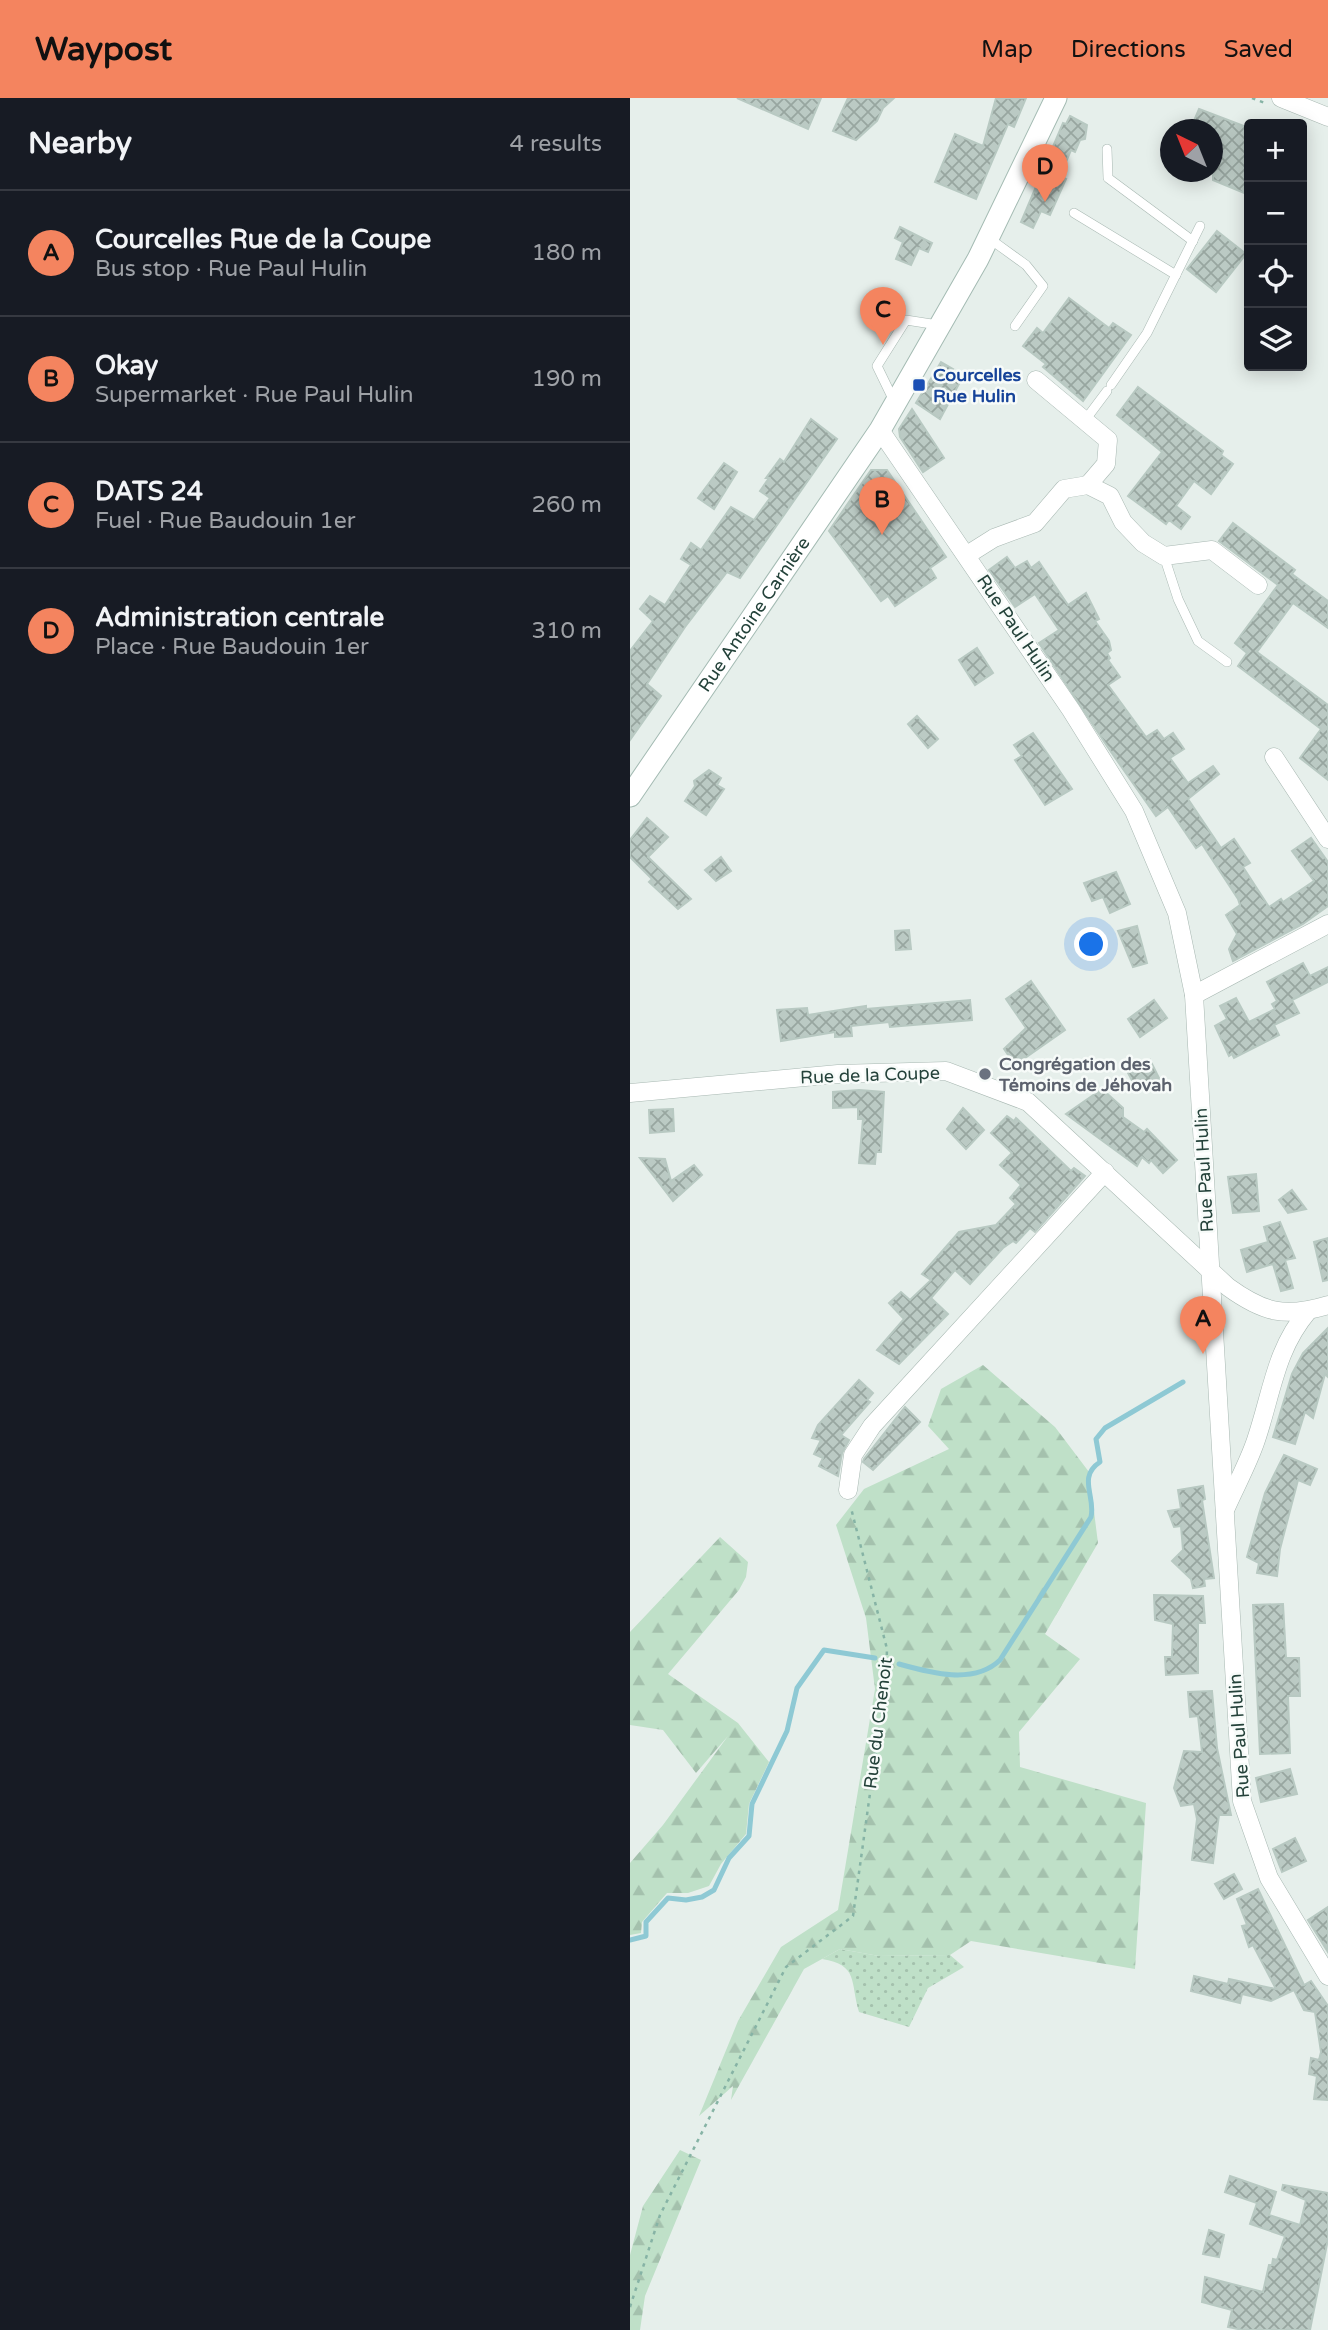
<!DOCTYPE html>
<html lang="en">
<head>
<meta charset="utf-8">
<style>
	:root { --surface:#171b24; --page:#242831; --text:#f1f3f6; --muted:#9ea1a6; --line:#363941; --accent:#f4845f }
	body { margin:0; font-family:"Varela Round",sans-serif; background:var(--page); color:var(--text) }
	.controls { position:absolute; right:21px; top:21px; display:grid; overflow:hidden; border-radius:7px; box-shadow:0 4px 18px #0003 }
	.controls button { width:63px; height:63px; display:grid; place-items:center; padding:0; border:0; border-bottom:2px solid var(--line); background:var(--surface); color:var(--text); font:35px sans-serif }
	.compass { position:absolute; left:530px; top:21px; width:63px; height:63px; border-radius:50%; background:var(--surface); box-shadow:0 4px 18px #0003; rotate:317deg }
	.you { position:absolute; left:462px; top:847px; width:24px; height:24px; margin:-18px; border:5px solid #fff; border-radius:50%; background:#1a73e8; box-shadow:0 0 0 10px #1a73e833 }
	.badge { display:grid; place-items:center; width:46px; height:46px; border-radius:50%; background:var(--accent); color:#111; font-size:23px; font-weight:700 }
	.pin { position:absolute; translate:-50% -58px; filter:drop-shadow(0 2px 4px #0008) }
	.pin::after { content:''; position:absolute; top:37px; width:24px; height:21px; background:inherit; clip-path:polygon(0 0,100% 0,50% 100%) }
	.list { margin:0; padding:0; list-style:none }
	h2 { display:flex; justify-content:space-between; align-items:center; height:91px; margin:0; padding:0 28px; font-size:30px }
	h2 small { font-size:23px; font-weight:400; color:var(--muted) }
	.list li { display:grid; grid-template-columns:46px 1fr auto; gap:21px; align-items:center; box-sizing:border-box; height:126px; padding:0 28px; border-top:2px solid var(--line) }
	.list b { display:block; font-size:26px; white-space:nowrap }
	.list p { margin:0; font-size:23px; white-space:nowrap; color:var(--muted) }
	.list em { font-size:23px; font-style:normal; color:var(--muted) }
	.icon { flex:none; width:38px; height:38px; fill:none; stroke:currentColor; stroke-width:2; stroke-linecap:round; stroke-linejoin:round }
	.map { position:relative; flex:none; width:698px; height:2232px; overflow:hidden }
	header { display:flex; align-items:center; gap:42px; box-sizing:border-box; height:98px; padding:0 35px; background:var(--accent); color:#111 }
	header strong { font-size:33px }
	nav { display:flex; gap:38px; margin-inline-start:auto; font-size:24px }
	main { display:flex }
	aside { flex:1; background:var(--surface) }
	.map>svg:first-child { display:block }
	.grass { fill:url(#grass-dots) }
	.forest { fill:url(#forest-firs) }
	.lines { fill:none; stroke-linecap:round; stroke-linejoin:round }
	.stream { stroke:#8ec9d4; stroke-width:5 }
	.building { fill:url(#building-cross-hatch); stroke:#b8c9c2; stroke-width:2 }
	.service-casing { stroke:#a8b8b2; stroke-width:10 }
	.minor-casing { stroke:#a8b8b2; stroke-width:19 }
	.secondary-casing { stroke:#a4bbb3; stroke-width:23 }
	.path { stroke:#86b3a5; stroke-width:2.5; stroke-dasharray:3.5 5; stroke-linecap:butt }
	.service { stroke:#fff; stroke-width:9 }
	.minor { stroke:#fff; stroke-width:18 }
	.secondary { stroke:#fff; stroke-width:21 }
	.transit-dot { fill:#1a4fb4; stroke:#f7fbf9; stroke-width:2.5 }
	.worship-dot { fill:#6b7280; stroke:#f7fbf9; stroke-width:2.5 }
	.labels { text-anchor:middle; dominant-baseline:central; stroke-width:5; stroke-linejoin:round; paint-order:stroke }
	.transit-label { font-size:18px; font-weight:bold; fill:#164399; stroke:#f7fbf9; text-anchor:start }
	.street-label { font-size:18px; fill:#24423a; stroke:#f7fbf9 }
	.worship-label { font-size:18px; font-weight:bold; fill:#5b616d; stroke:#f7fbf9; text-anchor:start }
</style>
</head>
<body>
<header>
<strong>Waypost</strong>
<nav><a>Map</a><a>Directions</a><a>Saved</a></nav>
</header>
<main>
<aside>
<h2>Nearby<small>4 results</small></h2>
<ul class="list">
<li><span class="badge">A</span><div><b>Courcelles Rue de la Coupe</b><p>Bus stop · Rue Paul Hulin</p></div><em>180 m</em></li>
<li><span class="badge">B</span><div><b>Okay</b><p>Supermarket · Rue Paul Hulin</p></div><em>190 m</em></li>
<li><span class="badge">C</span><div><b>DATS 24</b><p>Fuel · Rue Baudouin 1er</p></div><em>260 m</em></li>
<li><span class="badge">D</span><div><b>Administration centrale</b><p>Place · Rue Baudouin 1er</p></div><em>310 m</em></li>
</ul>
</aside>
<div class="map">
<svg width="698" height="2232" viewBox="0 0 698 2232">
	<defs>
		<pattern id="grass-dots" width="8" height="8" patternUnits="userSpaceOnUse" patternTransform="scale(1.75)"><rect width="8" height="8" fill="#bfe0c8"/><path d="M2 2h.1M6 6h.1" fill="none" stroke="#a4c1ad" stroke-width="1.8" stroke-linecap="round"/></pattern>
		<pattern id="forest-firs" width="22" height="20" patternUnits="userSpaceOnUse" patternTransform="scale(1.75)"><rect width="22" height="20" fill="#bfe0c8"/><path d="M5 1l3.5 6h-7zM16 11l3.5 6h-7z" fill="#a4c1ad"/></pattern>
		<pattern id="building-cross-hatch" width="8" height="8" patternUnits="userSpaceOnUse" patternTransform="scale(1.75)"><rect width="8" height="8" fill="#bbcac4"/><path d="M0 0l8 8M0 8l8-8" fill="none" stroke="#98a6a0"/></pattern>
	</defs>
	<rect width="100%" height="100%" fill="#e6efeb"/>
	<!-- grass -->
	<path class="grass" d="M210 1851 249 1858 320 1857 334 1869 298 1890 279 1929 229 1914C220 1884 229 1867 192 1861Z"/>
	<!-- forest -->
	<g class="forest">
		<path d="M353 1267 425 1329 459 1374 468 1445 415 1536 450 1561 389 1634 390 1669 516 1705 505 1871 341 1843 320 1857 249 1858 210 1851 174 1871 101 2002 103 1988 69 2018 108 1923 151 1849 208 1812 245 1591 236 1520 206 1427 234 1391 319 1351 298 1328 311 1291Z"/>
		<path d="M90 1439 118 1464 116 1479 109 1492 38 1576 108 1625 139 1664 119 1706 116 1736 91 1766 79 1788 58 1795H37L12 1824 11 1835 0 1837V1765L33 1727 98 1638 66 1675 33 1632 0 1627V1534Z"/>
		<path d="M50 2052 71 2062 15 2198 10 2232H0V2157L13 2108Z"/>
	</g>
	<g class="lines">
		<!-- stream -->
		<g class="stream">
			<path d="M269 1566C301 1575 344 1587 370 1562L461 1419C466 1399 447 1379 470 1364L466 1341 475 1330 553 1284"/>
			<path d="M0 1842 16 1838V1824L38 1800 56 1802 72 1799 84 1792 99 1760 119 1738 122 1706 157 1633 167 1590 194 1552 245 1560"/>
		</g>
	</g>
	<!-- building -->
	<g class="building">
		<path d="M107 0H191L178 31Z"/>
		<path d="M218 0H264L253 10 247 23 226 42 203 33Z"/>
		<path d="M366 0H396L384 29 378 26 346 101 305 84 325 36 353 48Z"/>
		<path d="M569 11 619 30V97L583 82V32H560Z"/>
		<path d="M440 18 457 27 455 41 450 42 445 54 441 52 430 78 436 81 420 117 411 113 403 130 391 124 433 25 436 26Z"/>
		<path d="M270 129 302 145 298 154 289 150 281 167 266 161 273 144 265 140Z"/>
		<path d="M587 133 616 156 586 194 557 171Z"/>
		<path d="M439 200 479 230 483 225 501 237 453 303 413 269 416 266 393 248 407 230 413 235Z"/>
		<path d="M311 264 323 271 320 275 331 282 310 321 286 305Z"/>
		<path d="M508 289 593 353 591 357 603 366 581 396 564 383 546 408 560 419 551 431 539 422 536 426 498 398 532 354 487 317Z"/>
		<path d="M282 311 314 360 293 374 270 339 269 331Z"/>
		<path d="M181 321 207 341 110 480 97 474 55 529 17 586 31 598 0 642V553L23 523 10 511 20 498 35 507 61 467 51 461 61 445 71 452 101 409 124 422 140 400 130 393 139 380H136L150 361 154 364Z"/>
		<path d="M94 365 107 374 84 411 68 400Z"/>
		<path d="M241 372H257L316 459 300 470 306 480 265 508 258 498 251 503 199 433Z"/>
		<path d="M603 425 665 472 662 476 698 503V530L663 505 627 554 698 607V682L670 660 691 631 608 568 617 555 605 545 648 487 589 443Z"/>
		<path d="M377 459 385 470 397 463 401 470 409 464 438 507 456 495 469 521 465 523 479 543 481 552 477 555 480 560 478 562 490 579 478 587 516 639 527 632 534 641 543 635 554 651 540 660 558 685 583 668 589 676 558 701 591 750 604 741 620 765 613 769 639 809 651 801 653 804 684 783 662 753 681 740 698 764V808L673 826 603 863 599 851 607 836 596 817 610 807 608 801 572 746 566 750 538 709 526 718 479 651 409 545 429 532 405 496 385 509 359 472Z"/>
		<path d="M347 550 363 575 345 587 329 562Z"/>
		<path d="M287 618 308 641 298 650 278 626Z"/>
		<path d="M403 635 442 691 415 707 385 662 392 658 384 647Z"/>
		<path d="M79 672 91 680 87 687 94 691 76 717 55 703 65 688 64 683Z"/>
		<path d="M17 720 38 739 18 759 61 801 48 811 19 784 22 781 0 759V742Z"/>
		<path d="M91 759 101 773 86 783 75 772Z"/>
		<path d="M486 774 500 806 480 815 473 799 462 803 454 785Z"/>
		<path d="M507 828 517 865 503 869 488 833Z"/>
		<path d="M279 832 281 851 266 852 265 833Z"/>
		<path d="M673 865 680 878 698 869V884L662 902 669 915 644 927 649 937 604 960 602 956 599 958 585 928 597 921 590 908 606 900 619 924 645 911 642 906 647 903 637 884Z"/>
		<path d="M401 883 435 932 385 967 374 951 396 930 376 901Z"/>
		<path d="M340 902 342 922 260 929 259 924 221 928 222 938 205 939V934L151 943 147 912 177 910 178 917 236 908V911Z"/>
		<path d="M524 902 537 920 510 939 498 921Z"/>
		<path d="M520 962 530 982 508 994 498 975Z"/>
		<path d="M472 991 493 1010V1019L514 1034 517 1031 547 1062 533 1075 521 1062 519 1065 512 1059 507 1068 436 1016Z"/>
		<path d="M229 992 254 994 251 1054H246L245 1066 229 1065 233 1021H228V1009L203 1010V994Z"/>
		<path d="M333 1010 354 1032 336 1051 317 1031Z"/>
		<path d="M43 1011 44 1033 20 1035 19 1012Z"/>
		<path d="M377 1018 384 1023 386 1020 441 1073 444 1070 455 1078 405 1134 400 1130 386 1145 383 1143 373 1150 340 1186 325 1172 301 1200 318 1216 269 1266 247 1252 274 1221 259 1205 271 1194 280 1202 301 1182 292 1176 329 1134 366 1127 386 1106 380 1100 391 1087 370 1067 382 1055 361 1035Z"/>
		<path d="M10 1060 35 1061 41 1083 64 1067 72 1077 43 1103Z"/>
		<path d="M626 1076 629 1113 603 1115 598 1079Z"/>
		<path d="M662 1092 676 1111 658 1115 649 1102Z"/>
		<path d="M650 1124 665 1160 655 1162 663 1190 651 1193 643 1166 617 1174 611 1152 638 1144 634 1129Z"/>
		<path d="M698 1140V1182L693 1183 684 1144Z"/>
		<path d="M698 1230V1279L695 1276 683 1320 675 1314 665 1346 643 1339 662 1276 673 1255Z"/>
		<path d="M229 1282 243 1295 237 1302 240 1304 211 1337 219 1342 212 1355 208 1378 189 1368 193 1360 184 1356 191 1342 182 1340 188 1327Z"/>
		<path d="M275 1309 290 1324 243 1372 233 1364 234 1361Z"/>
		<path d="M654 1357 687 1371 680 1387 668 1382 650 1451 647 1478 627 1475 629 1465 617 1459 635 1395Z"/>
		<path d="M573 1388 575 1401 572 1402 584 1480 574 1481 575 1488 563 1490 561 1481 542 1463 553 1452 551 1428 544 1429 538 1413 551 1411 548 1392Z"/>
		<path d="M524 1497 573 1498 575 1525H568V1575L536 1577 535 1559H542L543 1526 525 1522Z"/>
		<path d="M653 1506 656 1560H669L670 1598H658L660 1655 630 1656 623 1507Z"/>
		<path d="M582 1593 587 1650 601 1717H589L583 1765 562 1762 567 1721 564 1706 551 1708 544 1690 554 1653 572 1654 568 1618 560 1619 558 1594Z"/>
		<path d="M660 1671 667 1696 631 1704 626 1680Z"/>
		<path d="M665 1740 676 1763 652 1774 643 1751Z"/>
		<path d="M604 1776 612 1791 594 1801 585 1786Z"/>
		<path d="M628 1791 674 1887 681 1883 698 1908V2002L684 2001 687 1978 679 1976 681 1960 689 1962 691 1954 685 1914 674 1912 664 1892 641 1903 612 1896 610 1905 561 1893 564 1878 598 1886 599 1881 646 1891 623 1847 619 1849 612 1828 617 1827 607 1801Z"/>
		<path d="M698 1809V1854L678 1822Z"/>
		<path d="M600 2078 646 2094 639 2117 670 2127 676 2102 652 2092 653 2087 698 2095V2141L680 2232H613L598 2229 602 2212 572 2204 575 2179 633 2194 639 2167H642L643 2161 647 2162 655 2138 620 2126 627 2105 595 2094Z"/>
		<path d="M579 2132 594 2137 589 2159 573 2156Z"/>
	</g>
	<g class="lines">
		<!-- service casing -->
		<g class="service-casing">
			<g id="service">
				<path d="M477 51 478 80 563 143"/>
				<path d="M444 115 546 177"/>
				<path d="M360 141 396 167 413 188 385 228"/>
				<path d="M481 287 517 235 570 128"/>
				<path d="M264 303 247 268 276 222 308 227"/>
				<path d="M456 321 477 293"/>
				<path d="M534 458 548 501 568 543 597 564"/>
			</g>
		</g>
		<!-- minor casing -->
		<g class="minor-casing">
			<g id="minor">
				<path d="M651 0 698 19"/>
				<path d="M406 282 478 342 476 366 458 387"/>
				<path d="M250 332 441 612 504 713 547 815 564 897 612 1703 639 1780 698 1878"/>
				<path d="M337 457 364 440 405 425 434 391 458 387 480 398 493 424 513 445 534 458 582 452 628 487"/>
				<path d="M644 659 698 741"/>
				<path d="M564 897 698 826"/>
				<path d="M0 995 208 976 316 973 398 1004 598 1189C634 1215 655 1220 698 1207"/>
				<path d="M218 1392 223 1357 242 1328 475 1074"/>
				<path d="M595 1412C605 1389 618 1366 626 1342 642 1295 645 1252 678 1213"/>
			</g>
		</g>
		<!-- secondary casing -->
		<g class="secondary-casing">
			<g id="secondary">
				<path id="s1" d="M0 698 250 332 348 161 426 0"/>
			</g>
		</g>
		<!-- path -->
		<g class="path">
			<path d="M622 0 635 5"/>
			<path d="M0 2209 30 2117 156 1869 223 1818 256 1580 257 1551 221 1410"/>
		</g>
		<!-- service -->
		<use href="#service" class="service"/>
		<!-- minor -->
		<use href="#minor" class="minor"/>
		<!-- secondary -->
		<use href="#secondary" class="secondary"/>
	</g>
	<!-- markers -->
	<rect class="transit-dot" x="282" y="280" width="14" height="14" rx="3.5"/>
	<circle class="worship-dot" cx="355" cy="976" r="7"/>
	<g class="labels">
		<!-- transit labels -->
		<g class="transit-label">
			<text x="303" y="277">Courcelles<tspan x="303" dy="21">Rue Hulin</tspan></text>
		</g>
		<!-- street labels -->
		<g class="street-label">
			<text stroke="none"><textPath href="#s1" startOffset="220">Rue Antoine Carnière</textPath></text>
			<text transform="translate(386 530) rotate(56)">Rue Paul Hulin</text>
			<text transform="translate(240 977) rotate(-2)">Rue de la Coupe</text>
			<text transform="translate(574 1072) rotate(-93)">Rue Paul Hulin</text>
			<text transform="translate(248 1625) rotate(-83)">Rue du Chenoit</text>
			<text transform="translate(609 1638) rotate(-94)">Rue Paul Hulin</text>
		</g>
		<!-- worship labels -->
		<g class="worship-label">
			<text x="369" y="966">Congrégation des<tspan x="369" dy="21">Témoins de Jéhovah</tspan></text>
		</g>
	</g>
</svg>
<div class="controls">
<button>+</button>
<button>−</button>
<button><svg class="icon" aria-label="locate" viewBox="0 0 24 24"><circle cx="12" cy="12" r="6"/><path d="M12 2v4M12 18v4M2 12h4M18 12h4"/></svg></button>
<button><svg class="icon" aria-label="layers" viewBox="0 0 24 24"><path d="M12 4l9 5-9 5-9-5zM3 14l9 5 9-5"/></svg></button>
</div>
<svg class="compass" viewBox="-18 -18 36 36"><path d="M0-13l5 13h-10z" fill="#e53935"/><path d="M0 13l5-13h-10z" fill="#9ea1a6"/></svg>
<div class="you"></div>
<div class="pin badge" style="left:573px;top:1256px">A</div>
<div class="pin badge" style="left:252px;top:437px">B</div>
<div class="pin badge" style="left:253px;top:247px">C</div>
<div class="pin badge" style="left:415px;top:104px">D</div>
</div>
</main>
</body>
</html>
